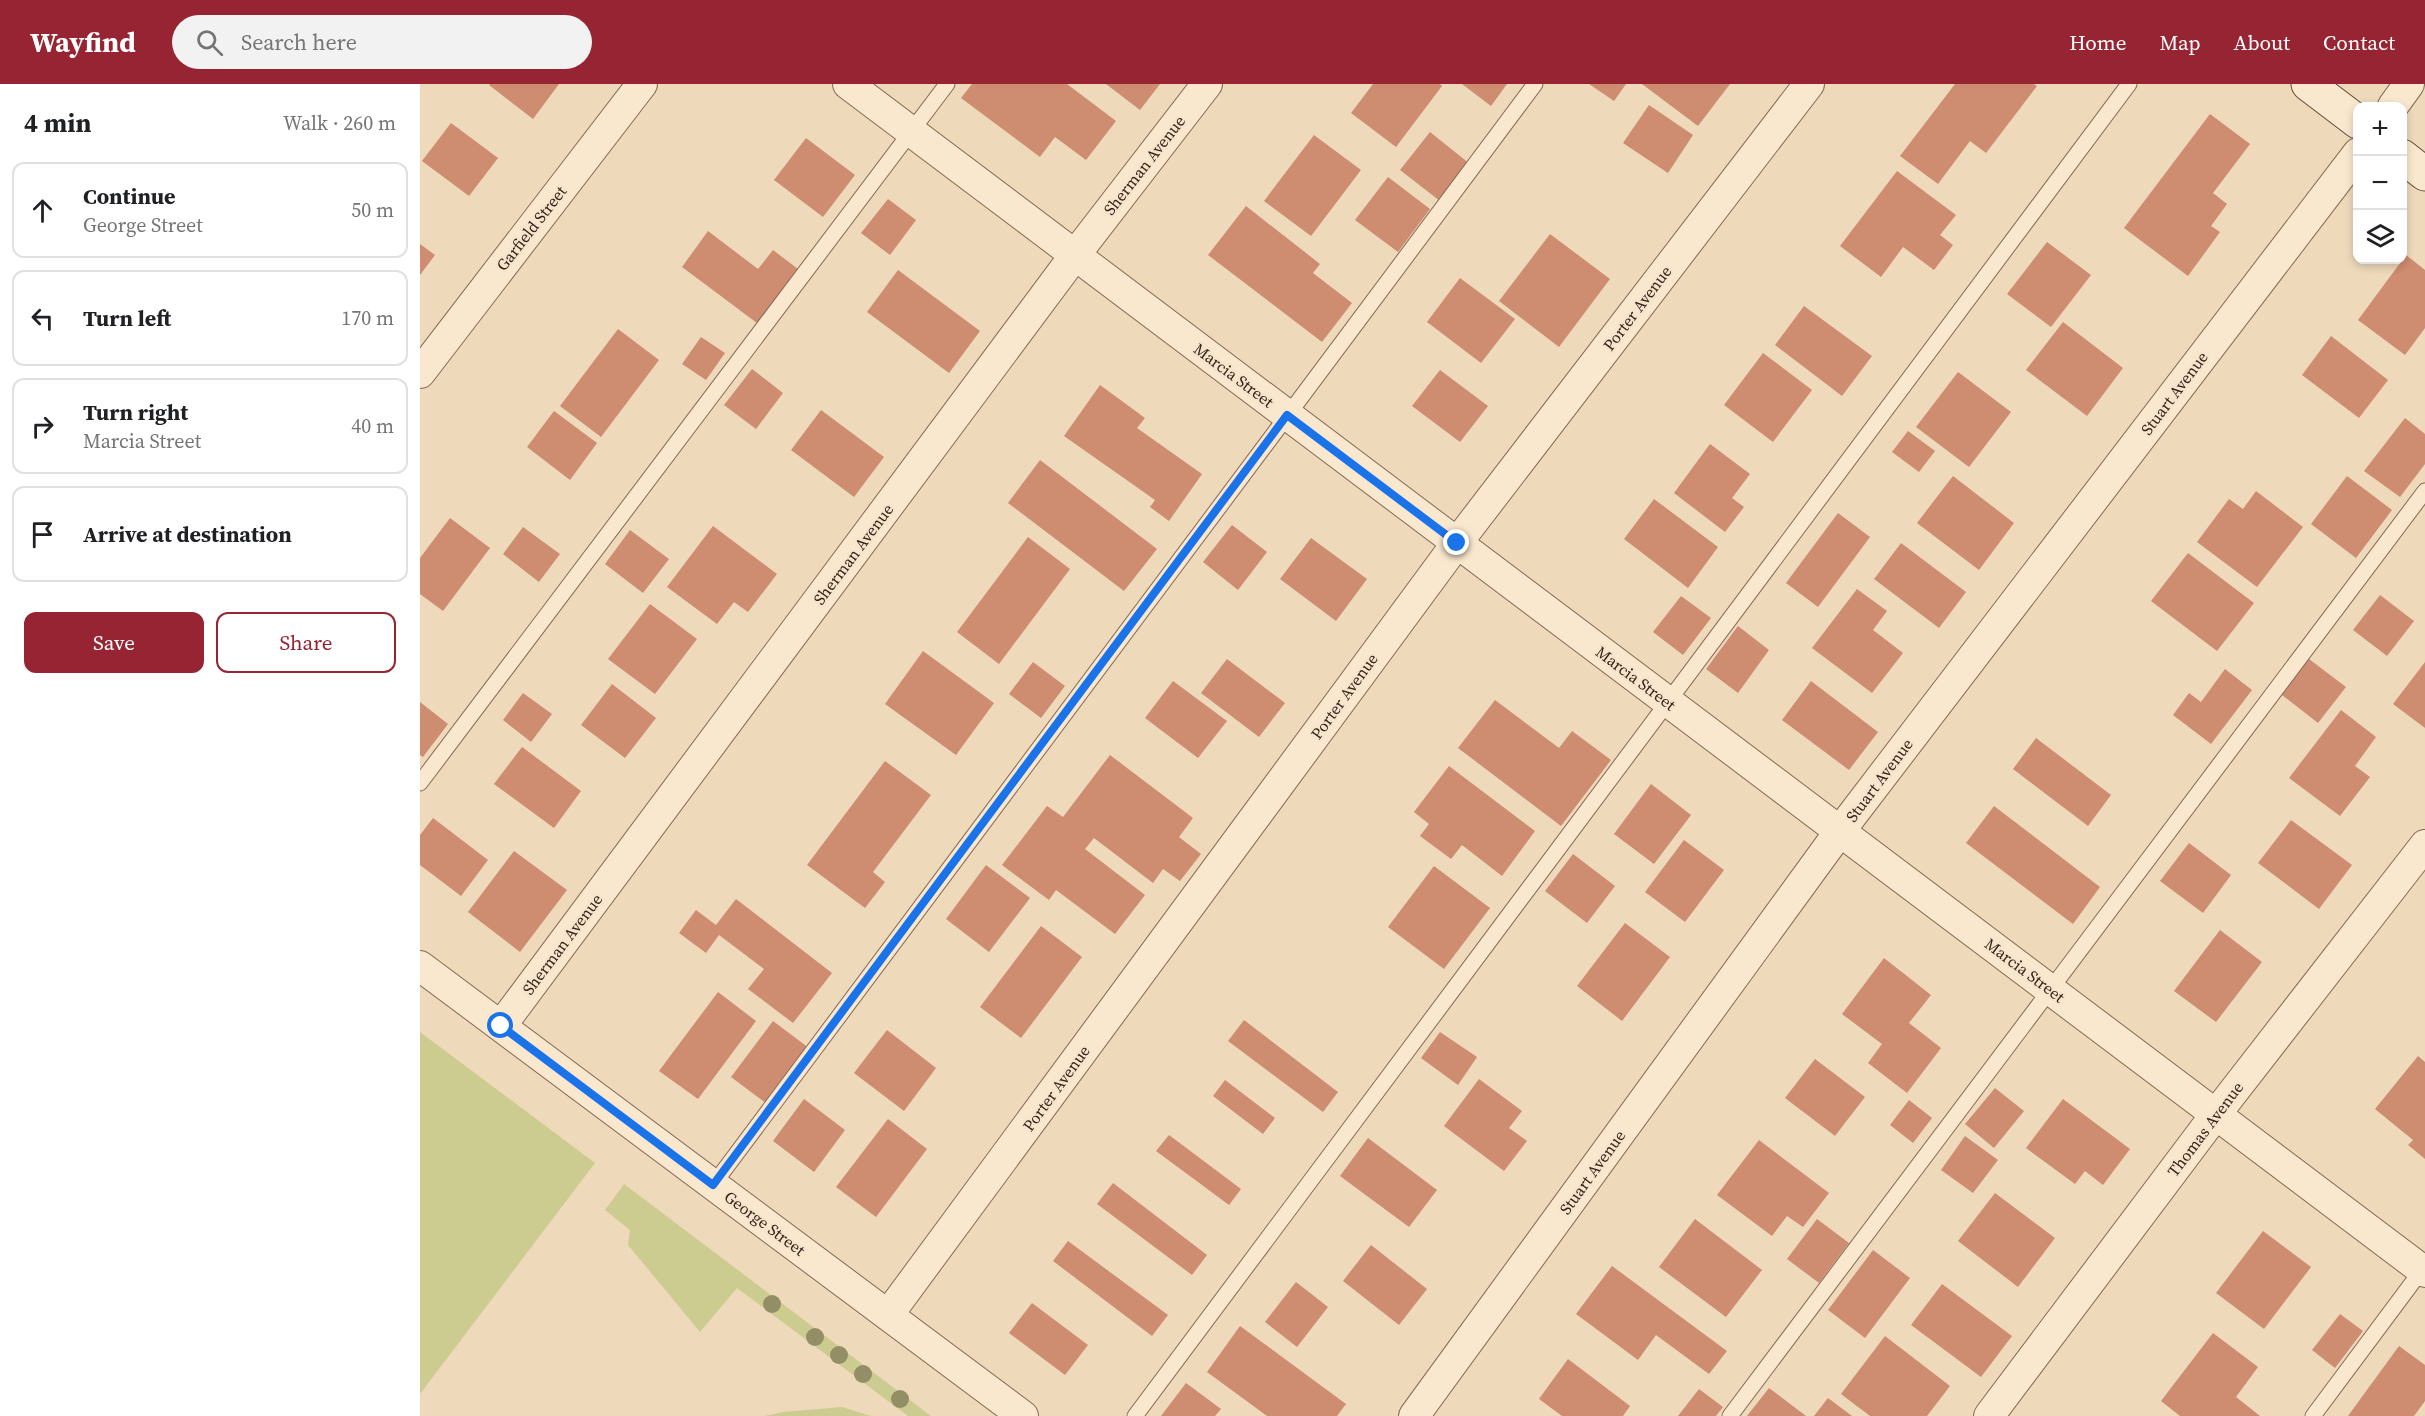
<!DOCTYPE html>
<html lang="en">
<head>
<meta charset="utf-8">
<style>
	:root { --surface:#fff; --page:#f2f2f2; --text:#202124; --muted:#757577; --line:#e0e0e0; --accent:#962432 }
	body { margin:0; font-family:"Source Serif 4",serif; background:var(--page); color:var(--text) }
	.controls { position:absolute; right:18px; top:18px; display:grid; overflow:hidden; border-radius:12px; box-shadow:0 3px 9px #0003 }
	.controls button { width:54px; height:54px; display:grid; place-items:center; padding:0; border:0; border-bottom:2px solid var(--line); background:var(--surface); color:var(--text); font:30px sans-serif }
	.stop { position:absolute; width:18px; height:18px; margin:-14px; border:4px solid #1a73e8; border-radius:50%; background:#fff }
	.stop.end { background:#1a73e8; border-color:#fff; box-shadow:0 2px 6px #0008 }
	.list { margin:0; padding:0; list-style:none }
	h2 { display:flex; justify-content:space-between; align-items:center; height:78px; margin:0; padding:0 24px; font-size:26px }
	h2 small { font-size:20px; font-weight:400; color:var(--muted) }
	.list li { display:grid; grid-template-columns:39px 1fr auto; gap:18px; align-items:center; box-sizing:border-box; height:96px; margin:0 12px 12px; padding:0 12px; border:2px solid var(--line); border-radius:12px }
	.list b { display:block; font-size:22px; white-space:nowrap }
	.list p { margin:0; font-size:20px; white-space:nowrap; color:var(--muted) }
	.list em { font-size:20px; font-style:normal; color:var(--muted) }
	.actions { display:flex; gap:12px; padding:18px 24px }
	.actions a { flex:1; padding:14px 0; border:2px solid var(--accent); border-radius:12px; text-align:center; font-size:21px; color:var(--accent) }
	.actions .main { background:var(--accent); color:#fff }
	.icon { flex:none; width:33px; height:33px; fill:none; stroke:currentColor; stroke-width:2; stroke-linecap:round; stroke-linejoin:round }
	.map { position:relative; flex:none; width:2005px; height:1332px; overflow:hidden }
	header { display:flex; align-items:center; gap:36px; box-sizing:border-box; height:84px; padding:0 30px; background:var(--accent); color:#fff }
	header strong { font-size:28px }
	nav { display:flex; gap:33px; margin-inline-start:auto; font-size:21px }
	.search { width:420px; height:54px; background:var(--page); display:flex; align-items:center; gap:15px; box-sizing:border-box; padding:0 21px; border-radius:33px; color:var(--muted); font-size:22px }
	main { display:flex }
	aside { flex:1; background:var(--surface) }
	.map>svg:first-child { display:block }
	.green { fill:#cccc90 }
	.building { fill:#ce8c70 }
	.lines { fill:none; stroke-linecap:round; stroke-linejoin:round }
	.lane-casing { stroke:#866955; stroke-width:17 }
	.street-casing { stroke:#866955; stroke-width:32 }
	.secondary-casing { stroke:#674a39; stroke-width:35 }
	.lane { stroke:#f9e7ce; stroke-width:15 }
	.street { stroke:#f9e7ce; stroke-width:30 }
	.secondary { stroke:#f9e7ce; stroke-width:33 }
	.tree { fill:#948e66 }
	.route { stroke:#1a73e8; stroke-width:8 }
	.labels { text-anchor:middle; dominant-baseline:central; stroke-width:4.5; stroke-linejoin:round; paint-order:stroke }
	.street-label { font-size:16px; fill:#34241a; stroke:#f6e4cb }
</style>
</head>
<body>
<header>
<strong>Wayfind</strong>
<div class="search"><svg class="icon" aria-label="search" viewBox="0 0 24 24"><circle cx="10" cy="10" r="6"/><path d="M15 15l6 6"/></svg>Search here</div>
<nav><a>Home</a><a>Map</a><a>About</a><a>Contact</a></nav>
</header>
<main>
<aside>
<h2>4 min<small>Walk · 260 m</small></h2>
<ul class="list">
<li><svg class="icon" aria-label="ahead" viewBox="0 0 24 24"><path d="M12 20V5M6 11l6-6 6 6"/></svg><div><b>Continue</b><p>George Street</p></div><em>50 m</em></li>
<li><svg class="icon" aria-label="left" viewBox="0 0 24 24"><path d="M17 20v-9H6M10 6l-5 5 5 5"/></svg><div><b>Turn left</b></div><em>170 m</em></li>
<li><svg class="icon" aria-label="right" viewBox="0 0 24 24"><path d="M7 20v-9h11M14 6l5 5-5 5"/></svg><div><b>Turn right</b><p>Marcia Street</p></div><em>40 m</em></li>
<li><svg class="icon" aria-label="arrive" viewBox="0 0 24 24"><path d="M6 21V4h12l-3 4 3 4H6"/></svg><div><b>Arrive at destination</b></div></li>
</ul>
<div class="actions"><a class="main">Save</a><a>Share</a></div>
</aside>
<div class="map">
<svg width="2005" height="1332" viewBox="0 0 2005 1332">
	<rect width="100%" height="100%" fill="#eed9bb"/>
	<!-- green -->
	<g class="green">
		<path d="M0 948 175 1079 0 1310Z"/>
		<path d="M204 1100 511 1332H488L317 1204 280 1248 208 1161 210 1146 185 1126Z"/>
		<path d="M422 1323 451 1332H345L363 1328Z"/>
	</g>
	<!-- building -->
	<g class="building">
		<path d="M70 0H139L113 35 69 1Z"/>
		<path d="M552 0H647L696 37 666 76 635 53 620 73 541 14Z"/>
		<path d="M686 0H740L720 26Z"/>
		<path d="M953 0H1020L1022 2 976 63 931 29Z"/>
		<path d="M1042 0H1087L1071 22Z"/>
		<path d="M1169 0H1206L1194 17Z"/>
		<path d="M1222 0H1310L1278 42Z"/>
		<path d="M1535 0H1614L1617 2 1566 69 1550 57 1518 100 1480 72Z"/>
		<path d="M1229 21 1273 51 1248 89 1203 59Z"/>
		<path d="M1790 30 1830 60 1793 109 1807 120 1791 142 1800 148 1768 192 1704 144Z"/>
		<path d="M31 39 78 74 49 112 2 77Z"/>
		<path d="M1010 48 1050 80 1020 117 980 86Z"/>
		<path d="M894 51 941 86 891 152 844 117Z"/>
		<path d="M386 54 435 91 403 133 354 96Z"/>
		<path d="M1477 87 1536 131 1520 151 1533 161 1514 186 1483 163 1461 193 1420 162Z"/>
		<path d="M968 93 1010 125 978 168 935 136Z"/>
		<path d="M468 115 496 136 470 171 441 149Z"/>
		<path d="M826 122 900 180 893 189 932 219 902 258 788 171Z"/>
		<path d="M288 147 338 185 353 166 378 185 337 239 262 183Z"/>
		<path d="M1130 150 1190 195 1139 263 1079 217Z"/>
		<path d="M1627 158 1671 191 1631 243 1587 210Z"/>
		<path d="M0 160 15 171 0 191Z"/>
		<path d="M1986 171 2005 186V244L1985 271 1938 236Z"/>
		<path d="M478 186 560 247 529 289 447 228Z"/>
		<path d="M1040 194 1095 235 1061 279 1007 238Z"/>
		<path d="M1384 222 1452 272 1422 312 1355 261Z"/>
		<path d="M1643 238 1703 284 1667 332 1606 286Z"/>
		<path d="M198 245 239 276 181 353 140 322Z"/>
		<path d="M1911 252 1968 296 1939 334 1882 291Z"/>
		<path d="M281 253 305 269 286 296 262 280Z"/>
		<path d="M1343 269 1392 306 1353 358 1304 321Z"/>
		<path d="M332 285 363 309 336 345 304 321Z"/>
		<path d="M1020 286 1068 322 1040 358 992 322Z"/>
		<path d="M1538 288 1591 328 1549 383 1496 343Z"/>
		<path d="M680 301 725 334 717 344 782 390 749 437 730 423 735 416 644 352Z"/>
		<path d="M401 326 464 373 434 413 371 366Z"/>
		<path d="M134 327 177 359 150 396 107 363Z"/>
		<path d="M1985 334 2005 350V380L1980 413 1944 387Z"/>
		<path d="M1488 347 1515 367 1499 388 1472 368Z"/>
		<path d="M1290 360 1330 390 1312 414 1324 423 1305 448 1254 409Z"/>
		<path d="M620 376 737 465 704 507 588 419Z"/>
		<path d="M1533 392 1594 439 1559 486 1497 439Z"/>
		<path d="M1927 392 1972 426 1936 474 1891 440Z"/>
		<path d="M1836 407 1883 443 1837 503 1777 458 1809 415 1823 425Z"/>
		<path d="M1234 415 1298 463 1268 504 1204 455Z"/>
		<path d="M1418 429 1450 453 1398 523 1366 499Z"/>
		<path d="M30 434 70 464 23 527 0 510V474Z"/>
		<path d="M812 441 847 468 818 506 783 478Z"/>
		<path d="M293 442 357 490 328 528 314 518 297 540 247 503Z"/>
		<path d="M103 443 140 470 119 498 83 470Z"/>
		<path d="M210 446 249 475 223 509 185 480Z"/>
		<path d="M608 453 650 485 579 580 537 548Z"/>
		<path d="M891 454 947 495 916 537 860 495Z"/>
		<path d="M1481 459 1546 508 1519 544 1454 495Z"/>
		<path d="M1768 469 1834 519 1797 567 1731 517Z"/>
		<path d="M1437 505 1467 527 1453 546 1483 569 1452 609 1392 564Z"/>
		<path d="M1960 511 1994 537 1967 572 1933 546Z"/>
		<path d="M1261 512 1291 534 1263 571 1233 548Z"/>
		<path d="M230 520 277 555 235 610 188 575Z"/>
		<path d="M1318 542 1349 566 1318 609 1286 585Z"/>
		<path d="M503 567 574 619 536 671 465 620Z"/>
		<path d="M807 575 865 619 839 653 781 609Z"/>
		<path d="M1889 575 1926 603 1898 639 1862 611Z"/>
		<path d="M613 578 645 602 621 634 589 610Z"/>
		<path d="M2005 578V644L1973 620Z"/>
		<path d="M1805 585 1832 606 1791 660 1753 631 1769 609 1781 618Z"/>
		<path d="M753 597 807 637 778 674 725 634Z"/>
		<path d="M1391 597 1458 648 1429 686 1362 636Z"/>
		<path d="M192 600 236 634 205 674 161 641Z"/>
		<path d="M103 609 132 630 111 658 83 636Z"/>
		<path d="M1075 616 1139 664 1152 647 1191 676 1141 742 1038 664Z"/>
		<path d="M0 618 28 640 3 673 0 671Z"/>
		<path d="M1921 626 1956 653 1935 682 1950 693 1920 732 1869 694Z"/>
		<path d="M1616 654 1691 711 1668 742 1593 685Z"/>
		<path d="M102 663 161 707 134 744 74 700Z"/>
		<path d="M690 671 773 734 759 753 781 770 760 797 743 785 733 799 674 754 665 765 725 811 695 850 636 806 629 816 582 781 627 722 643 733Z"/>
		<path d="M465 677 511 711 453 788 465 798 445 824 387 781Z"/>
		<path d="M1029 682 1115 747 1082 792 1042 761 1031 775 1000 752 1009 740 994 728Z"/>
		<path d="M1231 700 1271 731 1234 780 1194 750Z"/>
		<path d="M1574 722 1680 803 1653 840 1546 759Z"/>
		<path d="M13 734 68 776 41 812 0 781V751Z"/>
		<path d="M1871 736 1932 781 1899 825 1838 779Z"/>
		<path d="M1264 756 1304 786 1265 838 1225 808Z"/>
		<path d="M1769 759 1811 791 1783 829 1740 797Z"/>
		<path d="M94 767 147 806 100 868 48 828Z"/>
		<path d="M1153 770 1195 802 1167 839 1125 807Z"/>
		<path d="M566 781 610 814 569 868 526 835Z"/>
		<path d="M1014 782 1070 824 1024 885 968 843Z"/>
		<path d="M316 815 412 889 373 939 328 905 344 885 299 851 286 869 259 849 276 826 296 841Z"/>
		<path d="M1205 839 1250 873 1202 937 1157 902Z"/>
		<path d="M621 842 662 873 601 954 560 923Z"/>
		<path d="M1800 846 1842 878 1796 938 1754 907Z"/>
		<path d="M1464 874 1511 911 1489 939 1521 964 1487 1009 1448 979 1462 960 1422 930Z"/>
		<path d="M298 908 336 937 278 1015 239 987Z"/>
		<path d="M824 936 918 1008 903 1028 808 957Z"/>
		<path d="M353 937 389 964 347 1020 311 993Z"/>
		<path d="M467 946 516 984 484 1027 434 989Z"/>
		<path d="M1020 948 1057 973 1038 1001 1001 974Z"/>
		<path d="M1998 972 2005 978V1075L1988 1061 1993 1056 1955 1025Z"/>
		<path d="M1395 975 1445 1013 1415 1052 1365 1014Z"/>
		<path d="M1059 995 1102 1027 1089 1044 1107 1057 1084 1087 1024 1042Z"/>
		<path d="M805 996 855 1034 843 1050 793 1012Z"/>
		<path d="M1575 1004 1604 1027 1574 1064 1545 1040Z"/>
		<path d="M384 1015 425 1046 394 1088 353 1057Z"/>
		<path d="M1643 1015 1710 1065 1683 1101 1665 1087 1655 1100 1606 1064Z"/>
		<path d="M1489 1016 1512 1034 1493 1059 1470 1041Z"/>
		<path d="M468 1035 507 1065 456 1133 416 1103Z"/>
		<path d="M749 1051 821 1105 809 1121 736 1067Z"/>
		<path d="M1545 1052 1578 1076 1553 1109 1521 1086Z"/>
		<path d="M948 1054 1017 1106 989 1143 920 1092Z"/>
		<path d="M1339 1056 1409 1109 1383 1143 1367 1132 1352 1152 1297 1111Z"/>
		<path d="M693 1099 787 1171 772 1191 677 1120Z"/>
		<path d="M1575 1109 1635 1154 1598 1203 1538 1157Z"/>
		<path d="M1275 1135 1342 1186 1306 1233 1239 1183Z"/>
		<path d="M1397 1135 1429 1159 1399 1199 1367 1175Z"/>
		<path d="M1843 1147 1891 1183 1844 1245 1796 1209Z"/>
		<path d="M648 1157 748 1231 732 1252 633 1177Z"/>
		<path d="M951 1161 1007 1205 979 1241 923 1197Z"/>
		<path d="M1453 1166 1490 1194 1445 1254 1408 1226Z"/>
		<path d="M1192 1182 1307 1267 1289 1290 1236 1251 1218 1276 1156 1230Z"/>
		<path d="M876 1198 908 1223 877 1263 845 1238Z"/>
		<path d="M1522 1200 1592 1252 1561 1293 1491 1241Z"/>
		<path d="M612 1219 668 1261 645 1291 589 1249Z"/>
		<path d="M1920 1230 1943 1247 1915 1284 1892 1266Z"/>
		<path d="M820 1242 926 1320 917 1332H847L787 1288Z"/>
		<path d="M1793 1249 1838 1283 1816 1313 1840 1332H1760L1741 1317Z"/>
		<path d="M1465 1252 1530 1302 1507 1332H1450L1421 1310Z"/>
		<path d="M1979 1262 2005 1281V1317L1994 1332H1928Z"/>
		<path d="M1148 1275 1210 1322 1203 1332H1142L1119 1315Z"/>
		<path d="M766 1299 801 1325 795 1332H741Z"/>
		<path d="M1349 1304 1386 1332H1327Z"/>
		<path d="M1279 1305 1303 1323 1296 1332H1258Z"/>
		<path d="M1408 1314 1432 1332H1394Z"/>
	</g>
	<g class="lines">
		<!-- lane casing -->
		<g class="lane-casing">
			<g id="lane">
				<path d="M0 699 527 0"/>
				<path d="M293 1101 1115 0"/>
				<path d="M715 1332 1709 0"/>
				<path d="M1310 1332 2005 407"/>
				<path d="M1893 1332 2004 1183"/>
			</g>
		</g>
		<!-- street casing -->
		<g class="street-casing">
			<g id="street">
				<path d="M428 0 2005 1188"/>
				<path d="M1973 22 1989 0"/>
				<path d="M0 289 222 0"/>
				<path d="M0 882 603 1332"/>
				<path d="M81 942 655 171 787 0"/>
				<path d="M468 1231 1037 459 1389 0"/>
				<path d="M994 1332 1420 747 1938 69"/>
				<path d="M1569 1332 1796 1030 2005 761"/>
			</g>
		</g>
		<!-- secondary casing -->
		<g class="secondary-casing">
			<g id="secondary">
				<path d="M1888 0 1938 38"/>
				<path d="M1982 72 2005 90"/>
			</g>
		</g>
		<!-- lane -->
		<use href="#lane" class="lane"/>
		<!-- street -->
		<use href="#street" class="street"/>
		<!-- secondary -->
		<use href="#secondary" class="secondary"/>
	</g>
	<!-- trees -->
	<g class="tree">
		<circle cx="352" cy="1220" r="9"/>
		<circle cx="395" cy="1253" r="9"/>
		<circle cx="419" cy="1271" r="9"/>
		<circle cx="443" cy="1290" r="9"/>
		<circle cx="480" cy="1315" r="9"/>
	</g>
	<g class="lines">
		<!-- route -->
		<path class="route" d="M81 942 293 1101 867 331 1037 459"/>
	</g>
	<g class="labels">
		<!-- street labels -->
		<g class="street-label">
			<text transform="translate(724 81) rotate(-52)">Sherman Avenue</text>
			<text transform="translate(111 144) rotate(-52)">Garfield Street</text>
			<text transform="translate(1217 224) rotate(-53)">Porter Avenue</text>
			<text transform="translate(814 291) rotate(37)">Marcia Street</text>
			<text transform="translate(1754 309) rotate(-53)">Stuart Avenue</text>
			<text transform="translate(433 470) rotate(-53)">Sherman Avenue</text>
			<text transform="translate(1216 594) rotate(37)">Marcia Street</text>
			<text transform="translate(924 612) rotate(-54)">Porter Avenue</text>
			<text transform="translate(1459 696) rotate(-53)">Stuart Avenue</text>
			<text transform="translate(142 860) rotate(-53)">Sherman Avenue</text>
			<text transform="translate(1605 886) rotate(37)">Marcia Street</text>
			<text transform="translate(636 1004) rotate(-54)">Porter Avenue</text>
			<text transform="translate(1785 1045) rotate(-53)">Thomas Avenue</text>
			<text transform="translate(1172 1088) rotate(-54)">Stuart Avenue</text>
			<text transform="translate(345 1139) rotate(37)">George Street</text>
		</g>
	</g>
</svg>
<div class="controls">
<button>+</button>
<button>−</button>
<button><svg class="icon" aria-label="layers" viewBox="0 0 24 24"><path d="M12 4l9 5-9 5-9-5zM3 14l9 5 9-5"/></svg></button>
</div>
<div class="stop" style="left:81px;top:942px"></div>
<div class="stop end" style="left:1037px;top:459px"></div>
</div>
</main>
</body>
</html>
